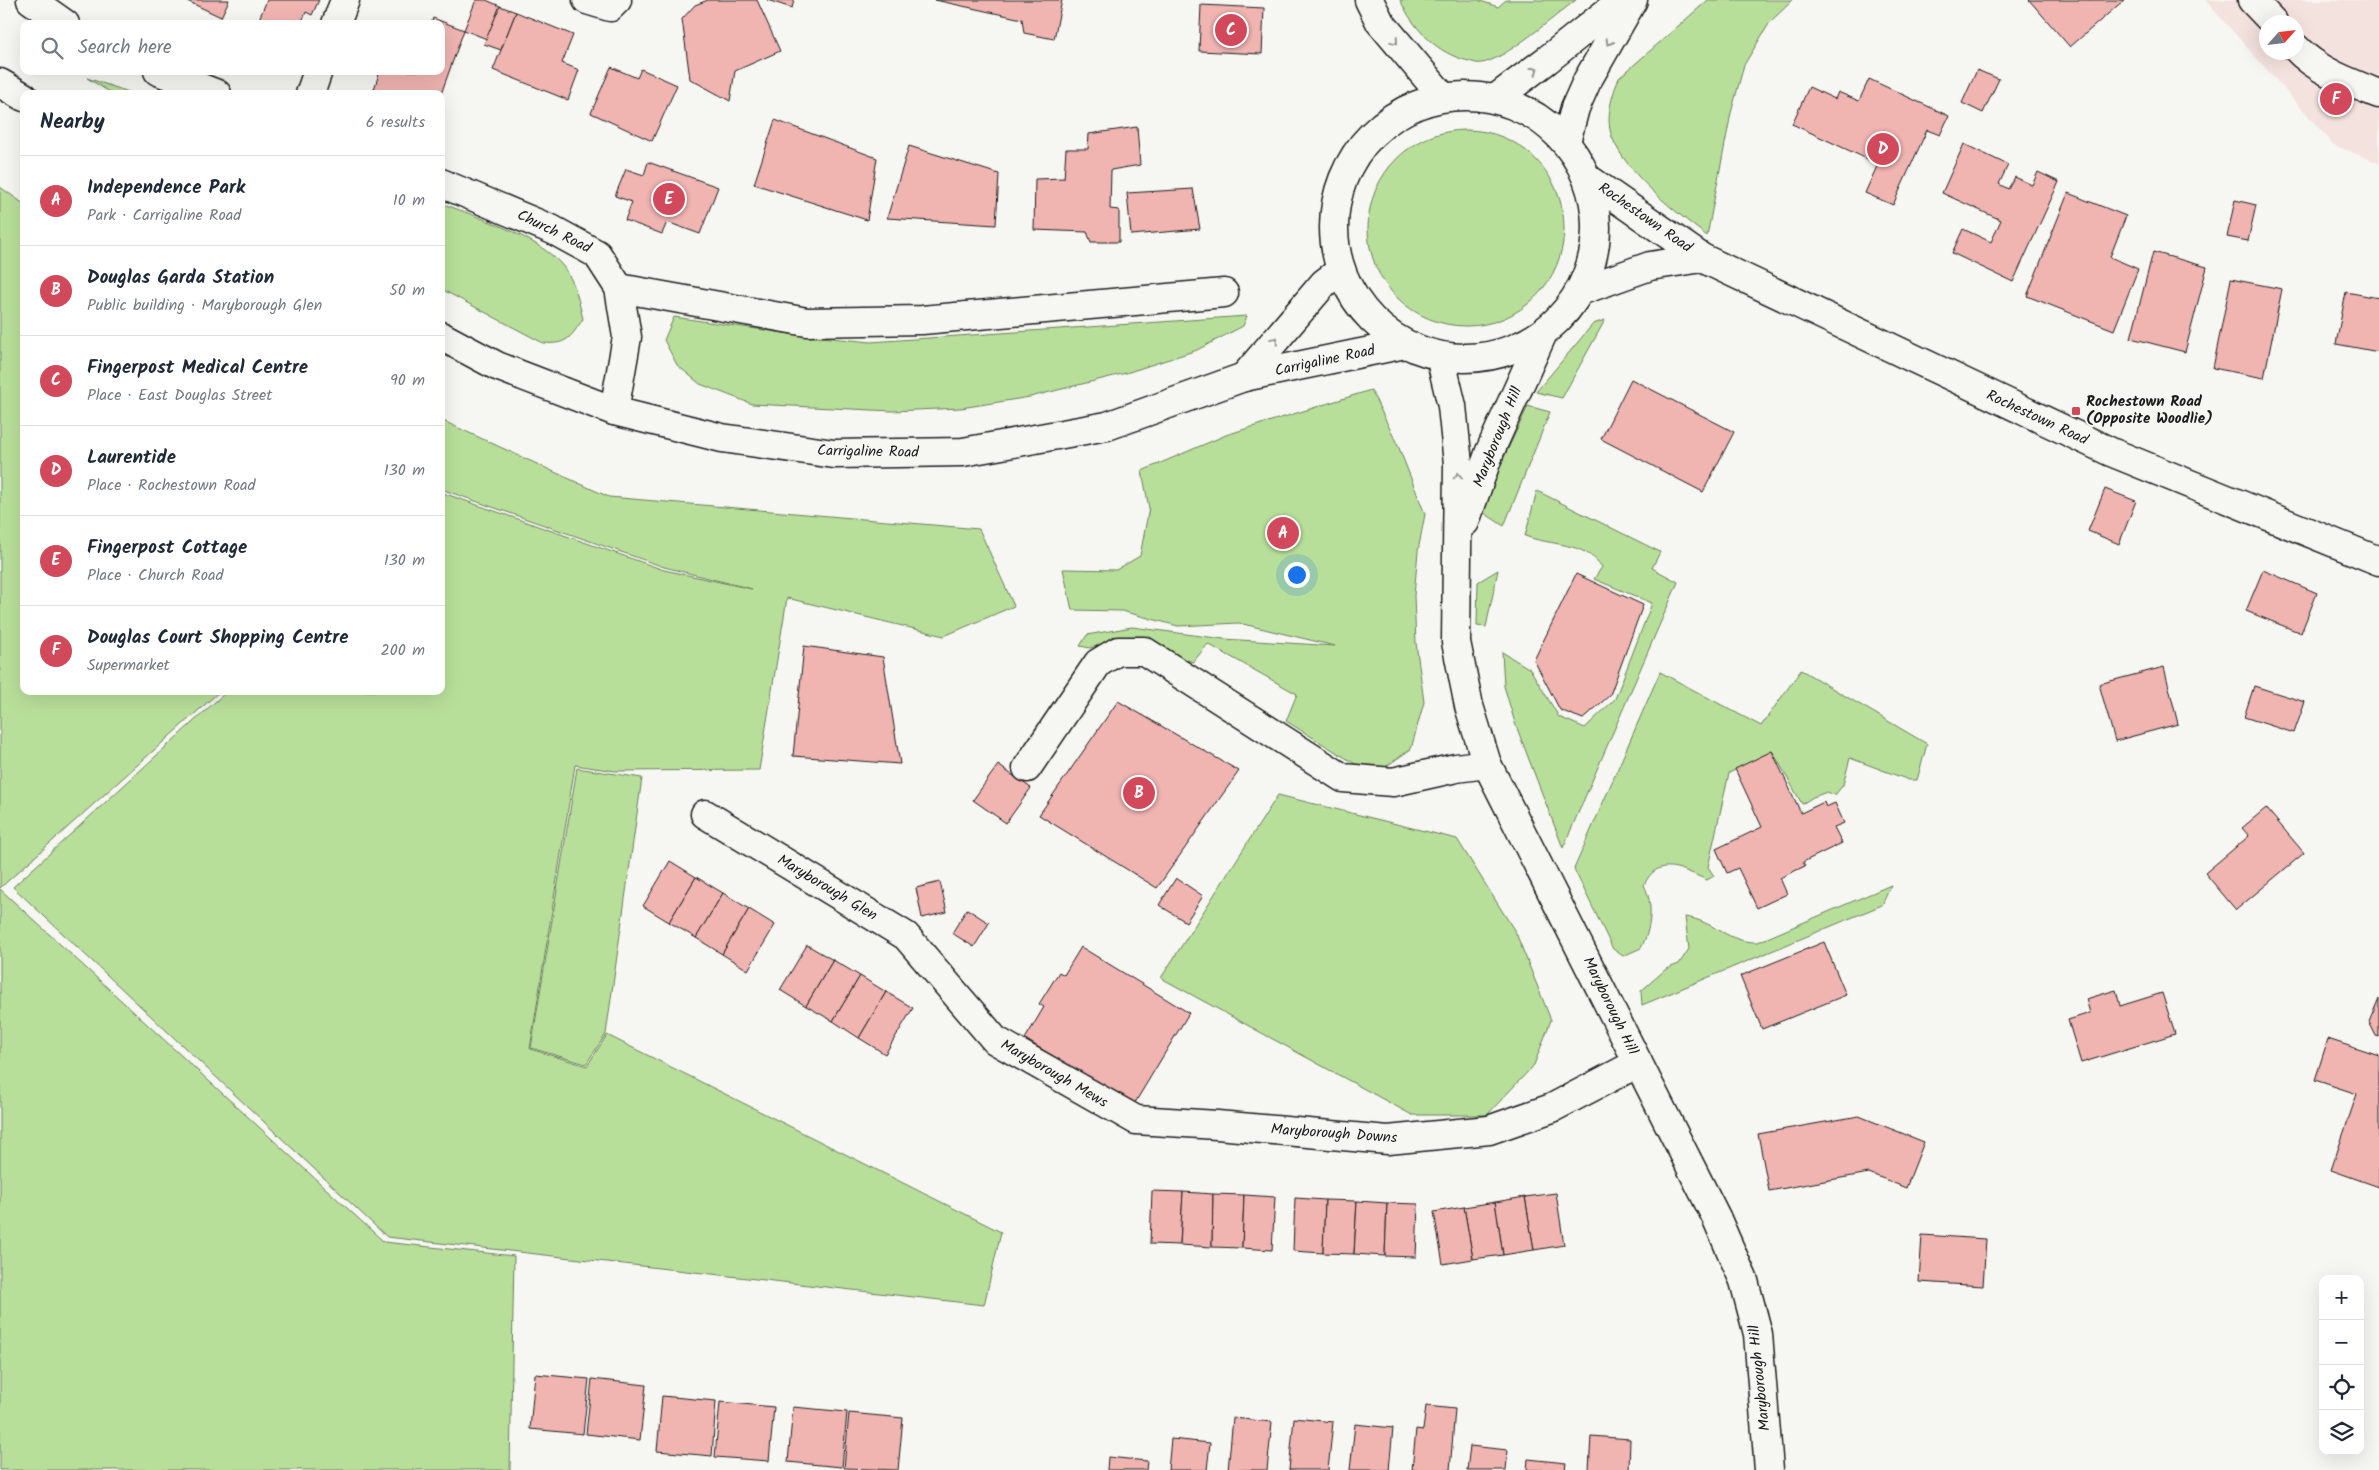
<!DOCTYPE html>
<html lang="en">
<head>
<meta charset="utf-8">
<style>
	:root { --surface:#fff; --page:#f2f2f3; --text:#1f2937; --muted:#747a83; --line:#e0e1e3; --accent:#d1495b }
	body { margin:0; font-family:Kalam,sans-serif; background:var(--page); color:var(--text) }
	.controls { position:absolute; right:15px; bottom:15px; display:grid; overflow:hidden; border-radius:10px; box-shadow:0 5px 20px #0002 }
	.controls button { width:45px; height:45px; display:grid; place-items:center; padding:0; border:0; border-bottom:1px solid var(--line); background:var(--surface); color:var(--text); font:25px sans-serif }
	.compass { position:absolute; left:2259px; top:15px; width:45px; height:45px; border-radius:50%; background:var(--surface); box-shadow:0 5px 20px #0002; rotate:63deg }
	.you { position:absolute; left:1296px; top:574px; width:18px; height:18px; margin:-12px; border:4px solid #fff; border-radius:50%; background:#1a73e8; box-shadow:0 0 0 8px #1a73e833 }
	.badge { display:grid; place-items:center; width:32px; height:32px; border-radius:50%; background:var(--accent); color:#fff; font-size:16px; font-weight:700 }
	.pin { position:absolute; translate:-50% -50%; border:2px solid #fff; box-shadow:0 1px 5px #0006 }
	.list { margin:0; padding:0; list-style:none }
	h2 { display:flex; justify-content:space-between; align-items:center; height:65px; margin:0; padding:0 20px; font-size:21px }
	h2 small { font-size:16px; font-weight:400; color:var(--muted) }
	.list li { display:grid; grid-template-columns:32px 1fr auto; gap:15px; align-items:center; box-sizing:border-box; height:90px; padding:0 20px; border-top:1px solid var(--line) }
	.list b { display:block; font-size:19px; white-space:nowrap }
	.list p { margin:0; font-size:16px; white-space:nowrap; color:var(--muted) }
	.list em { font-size:16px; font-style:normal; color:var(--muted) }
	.icon { flex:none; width:28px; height:28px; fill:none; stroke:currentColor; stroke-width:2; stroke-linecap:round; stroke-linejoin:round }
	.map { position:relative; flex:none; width:2379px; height:1470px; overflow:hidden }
	.search { position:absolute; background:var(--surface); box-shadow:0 5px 20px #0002; left:20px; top:20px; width:425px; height:55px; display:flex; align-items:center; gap:12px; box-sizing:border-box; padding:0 18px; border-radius:10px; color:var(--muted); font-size:19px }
	.panel { position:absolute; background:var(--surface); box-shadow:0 5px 20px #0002; left:20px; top:90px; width:425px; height:605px; border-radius:10px }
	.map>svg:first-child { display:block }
	.built { fill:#f4e2de; fill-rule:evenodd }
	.green { fill:#b8df9a; stroke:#6a7e5b }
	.building { fill:#f0b4b1; stroke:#1c1c1c }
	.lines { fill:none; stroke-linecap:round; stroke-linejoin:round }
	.minor-casing { stroke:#1c1c1c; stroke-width:31 }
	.major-casing { stroke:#1c1c1c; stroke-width:31 }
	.minor { stroke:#f6f6f2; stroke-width:28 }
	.major { stroke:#f6f6f2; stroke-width:28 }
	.oneway { stroke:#949492 }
	.poi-dot { fill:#d1495b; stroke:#f6f6f2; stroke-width:2 }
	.labels { text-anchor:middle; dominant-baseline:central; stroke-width:4; stroke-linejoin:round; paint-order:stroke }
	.street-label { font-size:15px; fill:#1c1c1c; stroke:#f6f6f2 }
	.poi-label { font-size:15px; font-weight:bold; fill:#1c1c1c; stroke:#f6f6f2; text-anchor:start }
</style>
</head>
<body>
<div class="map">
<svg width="2379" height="1470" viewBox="0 0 2379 1470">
	<rect width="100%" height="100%" fill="#f6f6f2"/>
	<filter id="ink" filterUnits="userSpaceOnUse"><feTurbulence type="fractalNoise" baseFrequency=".02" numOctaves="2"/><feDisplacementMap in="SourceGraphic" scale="10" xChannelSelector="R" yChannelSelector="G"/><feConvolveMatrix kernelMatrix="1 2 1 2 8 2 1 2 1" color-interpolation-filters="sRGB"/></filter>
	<g filter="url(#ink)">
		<!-- built -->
		<path class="built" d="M2205 0H2379V163L2334 145ZM2266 22H2296V52H2266Z"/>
		<!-- green -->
		<g class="green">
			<path d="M1400 0H1478L1498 7 1506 0H1576C1557 14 1502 62 1481 63 1477 64 1473 62 1469 61 1437 54 1414 29 1400 0Z"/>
			<path d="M1708 0H1793L1770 22 1744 65 1731 113 1707 236C1676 212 1627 175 1612 137 1605 118 1612 95 1619 78Z"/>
			<path d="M87 78 135 94H113Z"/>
			<circle cx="1466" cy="228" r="98"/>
			<path d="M0 187 24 204V691H220L0 888Z"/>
			<path d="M441 203C477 217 547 239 567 272 576 286 579 303 583 319 570 338 567 345 543 343L441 289Z"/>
			<path d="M1247 316 1243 326 1197 350 1126 373 1030 397 961 408 892 411 752 404 700 384 677 365 664 340 674 317 791 334 871 342Z"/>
			<path d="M1605 320 1562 398 1536 392 1593 324Z"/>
			<path d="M1371 390 1399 448 1425 514 1418 551 1414 596 1416 643 1424 702 1411 749 1381 770 1357 765 1286 721 1297 694 1208 644 1193 662 1125 638 1090 648 1080 646 1087 635 1132 627 1224 639 1335 646 1239 623 1178 626 1122 611 1072 610 1063 569 1116 570 1140 556 1149 508 1142 471 1226 435Z"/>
			<path d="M1528 406 1550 412 1504 526 1484 513 1493 481Z"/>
			<path d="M441 420 609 497 979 529 1014 606 944 636 787 598 759 770 615 771 575 765 530 1049 587 1066 607 1035 1001 1232 984 1305 387 1237 13 887 227 691H441V495L443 493 664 570 752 589 664 567 441 489Z"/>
			<path d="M1537 491 1660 552 1652 568 1678 582 1563 848 1515 723 1504 686 1502 652 1530 669 1559 717 1585 728 1615 699 1652 603 1594 579 1602 567C1584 541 1551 546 1525 536Z"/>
			<path d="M1498 570 1486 627 1477 626 1478 582Z"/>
			<path d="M1801 670 1927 744 1917 780H1909L1850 758 1843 785 1835 795 1827 792 1813 797 1802 804 1773 752 1729 773 1708 867 1714 876 1707 880C1683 870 1658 854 1644 885 1654 905 1651 929 1641 948L1623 956 1613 949 1574 869 1660 672 1761 726Z"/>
			<path d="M577 768 642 778 606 1034 586 1064 531 1048Z"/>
			<path d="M1278 795 1457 839 1516 933 1551 1020 1534 1065 1487 1115H1412L1161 978Z"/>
			<path d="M1891 885 1882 905 1642 1005 1641 991 1666 969 1679 964 1689 949 1685 917C1715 921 1727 943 1758 942Z"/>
			<path d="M0 889 384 1242 514 1256 510 1470H0Z"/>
		</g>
		<!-- building -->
		<g class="building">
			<path d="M185 0H229L221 17Z"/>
			<path d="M267 0H319L312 15 306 12 301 24H257Z"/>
			<path d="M476 0H486L500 6 487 39 464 30Z"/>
			<path d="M708 0H757L780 51 735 71 730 101 690 79 682 19 695 5Z"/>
			<path d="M767 0H794L792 8Z"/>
			<path d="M935 0H1062L1054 39 1024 33 1022 19Z"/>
			<path d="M2029 0H2124L2070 47Z"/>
			<path d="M1201 5 1264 8 1262 54 1199 51Z"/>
			<path d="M500 6 516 12 501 50 484 44Z"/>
			<path d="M516 12 573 35 562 63 579 70 568 100 493 70Z"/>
			<path d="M433 18 464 30 441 94H388L374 89 380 71H441V24H431Z"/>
			<path d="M611 67 637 78 641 69 677 85 652 141 591 113Z"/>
			<path d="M1977 70 1999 79 1983 113 1962 103Z"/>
			<path d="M1869 79 1949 116 1940 135 1927 130 1893 205 1865 193 1878 164 1792 124 1809 87 1835 99 1838 92 1859 101Z"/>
			<path d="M775 120 877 158 867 220 754 184Z"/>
			<path d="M1137 127 1140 165 1111 170 1110 209 1119 210V242H1091L1087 232 1034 230 1035 179 1064 178 1066 149H1088L1089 134Z"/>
			<path d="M1964 144 2008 165 1999 184 2008 189 2015 177 2032 185 2038 172 2059 182 2013 282 1952 253 1963 229 1991 242 2001 220 1942 193Z"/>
			<path d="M909 146 999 174 996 225 887 218Z"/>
			<path d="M648 162 718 187 700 234 667 222 662 234 625 220 632 202 615 196 626 169 644 175Z"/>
			<path d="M1193 189 1200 229 1131 235 1127 193Z"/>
			<path d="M2068 193 2126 216 2110 257 2138 269 2114 330 2027 296Z"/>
			<path d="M2235 200 2256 205 2248 241 2227 237Z"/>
			<path d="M2153 252 2207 267 2185 352 2131 338Z"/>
			<path d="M2231 279 2282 289 2264 378 2213 368Z"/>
			<path d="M2346 292 2379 298V352L2336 344Z"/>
			<path d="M1631 379 1734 432 1703 492 1601 439Z"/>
			<path d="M2105 489 2136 501 2119 544 2088 531Z"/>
			<path d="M2263 570 2317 593 2301 633 2246 611Z"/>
			<path d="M1576 574 1643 605 1610 695 1583 719 1560 710 1534 660Z"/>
			<path d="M804 646 883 657 900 764 793 756Z"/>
			<path d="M2164 667 2178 724 2115 741 2099 684Z"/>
			<path d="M2254 686 2305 702 2294 733 2244 717Z"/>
			<path d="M1118 701 1239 771 1157 888 1039 815Z"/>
			<path d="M1772 751 1801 813 1824 802 1826 807 1835 803 1844 823 1834 827 1842 843 1803 862 1805 866 1780 878 1787 894 1757 908 1738 868 1727 873 1716 849 1762 827 1735 769Z"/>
			<path d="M998 765 1031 788 1006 823 973 800Z"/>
			<path d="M2266 808 2304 853 2236 910 2205 873 2249 836 2242 828Z"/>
			<path d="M670 861 696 877 669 922 643 906Z"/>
			<path d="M696 877 723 893 696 938 669 922Z"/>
			<path d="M1176 878 1203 896 1186 922 1159 905Z"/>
			<path d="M940 882 947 912 922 918 916 888Z"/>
			<path d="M723 893 749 909 722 954 696 938Z"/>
			<path d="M749 909 775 925 748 970 722 954Z"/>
			<path d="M967 909 989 923 974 947 952 933Z"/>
			<path d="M1824 942 1846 995 1762 1029 1740 976Z"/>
			<path d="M807 945 833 960 806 1006 780 990Z"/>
			<path d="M1081 947 1189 1013 1133 1106 1025 1039 1044 1007 1039 1004 1059 972 1064 975Z"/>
			<path d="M833 960 860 976 833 1021 806 1006Z"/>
			<path d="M860 976 886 992 859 1038 833 1021Z"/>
			<path d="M2116 990 2120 1006 2162 993 2175 1034 2081 1063 2068 1020 2090 1013 2086 999Z"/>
			<path d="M886 992 913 1008 885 1054 859 1038Z"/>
			<path d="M2379 998V1037L2376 1036 2369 1022Z"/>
			<path d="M2328 1039 2379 1056V1187L2331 1170 2357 1094 2315 1080Z"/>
			<path d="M1859 1116 1924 1142 1906 1188 1869 1173 1769 1191 1758 1134Z"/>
			<path d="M1152 1191 1183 1192 1180 1245 1150 1244Z"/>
			<path d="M1183 1192 1213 1194 1212 1247 1180 1245Z"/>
			<path d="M1556 1193 1564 1245 1534 1250 1525 1197Z"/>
			<path d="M1213 1194 1244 1195 1242 1248 1212 1247Z"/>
			<path d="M1244 1195 1275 1197 1272 1250 1242 1248Z"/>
			<path d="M1525 1197 1534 1250 1503 1255 1495 1202Z"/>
			<path d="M1295 1198 1325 1200 1323 1253 1293 1251Z"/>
			<path d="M1325 1200 1357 1201 1354 1254 1323 1253Z"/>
			<path d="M1357 1201 1387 1203 1385 1256 1354 1254Z"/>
			<path d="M1495 1202 1503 1255 1473 1259 1464 1207Z"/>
			<path d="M1387 1203 1418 1204 1416 1257 1385 1256Z"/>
			<path d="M1464 1207 1473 1259 1443 1264 1434 1212Z"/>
			<path d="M1922 1235 1986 1239 1983 1286 1919 1282Z"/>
			<path d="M535 1374 589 1379 583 1434 530 1429Z"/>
			<path d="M592 1379 646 1385 640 1440 586 1434Z"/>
			<path d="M662 1396 716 1401 712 1456 657 1451Z"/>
			<path d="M720 1402 774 1407 769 1461 715 1457Z"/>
			<path d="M1426 1406 1455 1409 1450 1470H1412L1416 1429 1423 1430Z"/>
			<path d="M793 1407 847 1412 842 1467 788 1462Z"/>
			<path d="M849 1413 903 1418 898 1470 844 1468Z"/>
			<path d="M1233 1418 1272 1422 1267 1470H1228Z"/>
			<path d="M1294 1418 1333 1422 1328 1470H1289Z"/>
			<path d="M1355 1424 1393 1428 1389 1470H1350Z"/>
			<path d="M1591 1436 1630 1439 1629 1470H1589Z"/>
			<path d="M1171 1439 1210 1443 1207 1470H1168Z"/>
			<path d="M1470 1446 1508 1450 1506 1470H1467Z"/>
			<path d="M1108 1457 1147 1461 1146 1470H1107Z"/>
			<path d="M1528 1459 1566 1463 1565 1470H1527Z"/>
		</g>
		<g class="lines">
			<!-- minor casing -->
			<g class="minor-casing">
				<g id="minor">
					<path d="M31 0 65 24"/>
					<path d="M587 0 610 7 617 0"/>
					<path d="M1369 0 1380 22 1443 97"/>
					<path d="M2252 0 2273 22"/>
					<path d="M336 24 345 0"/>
					<path d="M2296 48C2317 71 2351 83 2379 94"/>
					<path d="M158 71 217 94"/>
					<path d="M310 94 318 71"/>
					<path d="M441 183 553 230 597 254 619 288 627 337 614 411"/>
					<path d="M619 288 807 322 922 320 1224 293"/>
					<path d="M1440 356 1452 406 1458 464 1456 642 1469 706 1487 764 1716 1217 1744 1281 1758 1334 1769 1470"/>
					<path d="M1465 522 1490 451 1543 333"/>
					<path d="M1027 768 1098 663 1118 651H1144L1343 778 1393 782 1456 768 1487 764"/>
					<path d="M705 814 906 936 995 1040 1136 1120 1217 1125 1388 1140 1489 1130 1552 1108 1638 1063"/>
				</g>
			</g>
			<!-- major casing -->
			<g class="major-casing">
				<g id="major">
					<path d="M0 83 24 97"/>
					<circle cx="1465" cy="227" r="131"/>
					<path d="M1495 99 1547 60 1622 0"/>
					<path d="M1566 142 1575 108 1587 81 1633 0"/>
					<path d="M1587 178 1702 258 2111 452 2379 561"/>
					<path d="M1580 291 1650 266 1702 258"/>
					<path d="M441 336 497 366 614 411 722 438 834 454 963 452 1107 426 1244 377 1405 344"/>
					<path d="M1244 377 1324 283 1341 270"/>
				</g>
			</g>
			<!-- minor -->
			<use href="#minor" class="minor"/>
			<!-- major -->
			<use href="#major" class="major"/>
		</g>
		<!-- one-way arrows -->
		<defs><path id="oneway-chevron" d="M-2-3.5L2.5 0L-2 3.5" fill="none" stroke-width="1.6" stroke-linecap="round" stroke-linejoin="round" transform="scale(1.25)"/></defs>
		<g class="oneway">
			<use href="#oneway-chevron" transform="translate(1395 41) rotate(50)"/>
			<use href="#oneway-chevron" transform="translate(1609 42) rotate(120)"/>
			<use href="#oneway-chevron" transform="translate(1535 70) rotate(-36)"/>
			<use href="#oneway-chevron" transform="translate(1275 340) rotate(-50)"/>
			<use href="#oneway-chevron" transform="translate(1458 476) rotate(-90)"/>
		</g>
	</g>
	<!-- markers -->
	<rect class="poi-dot" x="2071" y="406" width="10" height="10" rx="2.5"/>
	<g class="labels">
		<!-- street labels -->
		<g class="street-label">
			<text transform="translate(1645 218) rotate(35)">Rochestown Road</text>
			<text transform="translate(554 232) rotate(26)">Church Road</text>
			<text transform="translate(1325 361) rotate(-12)">Carrigaline Road</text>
			<text transform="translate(2037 418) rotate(25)">Rochestown Road</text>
			<text transform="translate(1498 437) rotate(-68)">Maryborough Hill</text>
			<text transform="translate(868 452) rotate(1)">Carrigaline Road</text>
			<text transform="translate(827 888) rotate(31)">Maryborough Glen</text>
			<text transform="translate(1610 1006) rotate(64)">Maryborough Hill</text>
			<text transform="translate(1054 1074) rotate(30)">Maryborough Mews</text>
			<text transform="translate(1334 1134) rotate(4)">Maryborough Downs</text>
			<text transform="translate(1760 1378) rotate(-96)">Maryborough Hill</text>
		</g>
		<!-- poi labels -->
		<g class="poi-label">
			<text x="2086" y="402">Rochestown Road<tspan x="2086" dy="17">(Opposite Woodlie)</tspan></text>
		</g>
	</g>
</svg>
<div class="controls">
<button>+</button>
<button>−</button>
<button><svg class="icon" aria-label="locate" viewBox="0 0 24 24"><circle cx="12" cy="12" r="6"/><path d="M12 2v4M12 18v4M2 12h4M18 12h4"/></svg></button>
<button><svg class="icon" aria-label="layers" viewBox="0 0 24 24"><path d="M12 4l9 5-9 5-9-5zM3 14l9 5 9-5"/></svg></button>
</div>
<svg class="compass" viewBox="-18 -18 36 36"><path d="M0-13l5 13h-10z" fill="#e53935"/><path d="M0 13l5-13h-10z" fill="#747a83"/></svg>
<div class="you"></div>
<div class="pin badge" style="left:1283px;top:533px">A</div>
<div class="pin badge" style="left:1139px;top:793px">B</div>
<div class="pin badge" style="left:1231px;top:30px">C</div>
<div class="pin badge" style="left:1883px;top:149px">D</div>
<div class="pin badge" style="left:669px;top:199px">E</div>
<div class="pin badge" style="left:2336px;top:99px">F</div>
<div class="search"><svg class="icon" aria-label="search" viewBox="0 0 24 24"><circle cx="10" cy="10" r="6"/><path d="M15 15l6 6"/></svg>Search here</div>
<section class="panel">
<h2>Nearby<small>6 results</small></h2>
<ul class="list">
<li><span class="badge">A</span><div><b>Independence Park</b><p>Park · Carrigaline Road</p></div><em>10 m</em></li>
<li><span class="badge">B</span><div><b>Douglas Garda Station</b><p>Public building · Maryborough Glen</p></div><em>50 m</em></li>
<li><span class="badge">C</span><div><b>Fingerpost Medical Centre</b><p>Place · East Douglas Street</p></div><em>90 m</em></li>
<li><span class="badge">D</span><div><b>Laurentide</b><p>Place · Rochestown Road</p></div><em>130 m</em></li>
<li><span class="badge">E</span><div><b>Fingerpost Cottage</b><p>Place · Church Road</p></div><em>130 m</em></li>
<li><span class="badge">F</span><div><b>Douglas Court Shopping Centre</b><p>Supermarket</p></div><em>200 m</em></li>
</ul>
</section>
</div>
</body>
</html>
